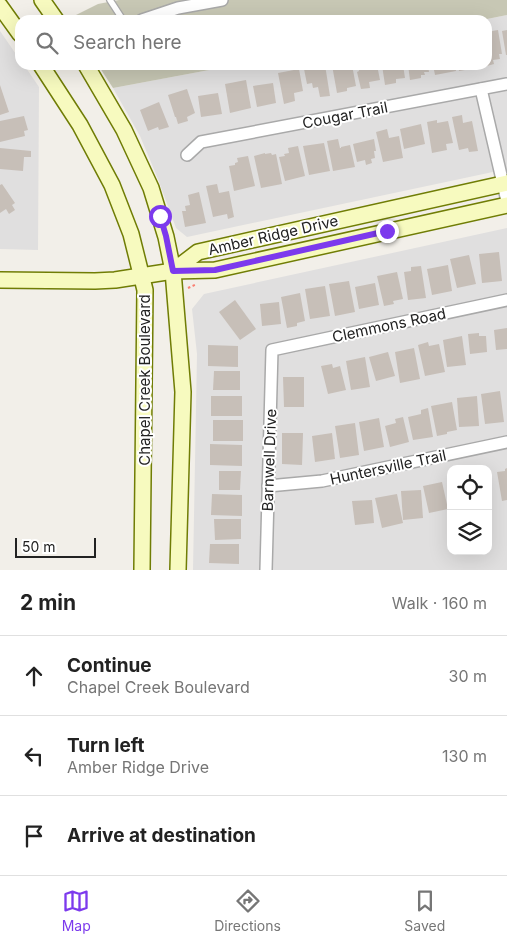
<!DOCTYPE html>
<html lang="en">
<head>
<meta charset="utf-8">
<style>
	:root { --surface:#fff; --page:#f2f2f2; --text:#222; --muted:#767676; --line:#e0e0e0; --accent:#7c3aed }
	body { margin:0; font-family:Inter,sans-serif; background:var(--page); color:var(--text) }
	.controls { position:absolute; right:15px; bottom:15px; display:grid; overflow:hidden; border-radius:10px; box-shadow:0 5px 20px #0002 }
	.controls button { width:45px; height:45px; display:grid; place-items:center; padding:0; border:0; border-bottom:1px solid var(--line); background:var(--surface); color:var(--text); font:25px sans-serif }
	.scale { position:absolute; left:15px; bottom:12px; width:81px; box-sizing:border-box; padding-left:5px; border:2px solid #222; border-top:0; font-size:14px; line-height:18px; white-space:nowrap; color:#222; -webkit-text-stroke:4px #fff; paint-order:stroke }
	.stop { position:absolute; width:15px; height:15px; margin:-11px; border:4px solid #7c3aed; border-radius:50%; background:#fff }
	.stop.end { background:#7c3aed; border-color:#fff; box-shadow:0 1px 5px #0008 }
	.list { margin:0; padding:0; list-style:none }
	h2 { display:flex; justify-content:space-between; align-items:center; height:65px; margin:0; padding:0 20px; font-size:21px }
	h2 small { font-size:16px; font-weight:400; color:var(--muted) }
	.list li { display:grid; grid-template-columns:32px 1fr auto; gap:15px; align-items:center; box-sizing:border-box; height:80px; padding:0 20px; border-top:1px solid var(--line) }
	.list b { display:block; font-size:19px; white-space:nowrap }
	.list p { margin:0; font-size:16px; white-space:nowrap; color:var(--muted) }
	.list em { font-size:16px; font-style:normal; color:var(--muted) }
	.icon { flex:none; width:28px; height:28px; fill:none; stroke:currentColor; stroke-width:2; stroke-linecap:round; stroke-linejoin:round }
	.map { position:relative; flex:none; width:507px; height:570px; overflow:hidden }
	.search { position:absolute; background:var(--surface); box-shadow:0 5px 20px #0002; left:15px; right:15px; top:15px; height:55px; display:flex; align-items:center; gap:12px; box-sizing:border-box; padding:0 18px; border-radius:15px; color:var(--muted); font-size:19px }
	.sheet { height:305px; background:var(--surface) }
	nav { display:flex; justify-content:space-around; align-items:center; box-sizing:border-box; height:70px; border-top:1px solid var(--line); background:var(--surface); font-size:14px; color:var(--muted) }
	nav a { display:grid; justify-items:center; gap:2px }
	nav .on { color:var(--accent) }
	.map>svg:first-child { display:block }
	.residential { fill:#e0dfdf; fill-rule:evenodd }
	.construction { fill:#c7c7b4 }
	.building { fill:#c7bfb8 }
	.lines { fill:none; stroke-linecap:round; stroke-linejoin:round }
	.lane-casing { stroke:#a9a9a9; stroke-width:8 }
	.street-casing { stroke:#a9a9a9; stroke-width:14 }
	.secondary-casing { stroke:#707d05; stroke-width:18 }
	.path { stroke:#fa8072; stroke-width:2; stroke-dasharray:2.5 2.5; stroke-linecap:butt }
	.lane { stroke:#fff; stroke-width:5.5 }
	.street { stroke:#fff; stroke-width:11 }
	.secondary { stroke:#f7fabf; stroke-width:15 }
	.route { stroke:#7c3aed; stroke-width:6 }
	.labels { text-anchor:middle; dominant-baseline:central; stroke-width:4; stroke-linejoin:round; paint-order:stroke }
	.street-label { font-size:15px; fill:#222; stroke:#fff }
</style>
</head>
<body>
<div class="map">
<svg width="507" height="570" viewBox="0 0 507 570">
	<rect width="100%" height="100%" fill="#f2efe9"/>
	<!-- residential -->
	<g class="residential">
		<path d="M507 15V169L187 237 176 228 158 179 140 136 113 88 236 65H487V20H482Z"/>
		<path d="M0 31 20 60V65H24L39 87 38 250 0 249Z"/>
		<path d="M507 228V570H193L197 354 192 309 204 294ZM451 469H488V551H451Z"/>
	</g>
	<!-- construction -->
	<g class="construction">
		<path d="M119 0H507V15L482 20H69L68 19 98 4Z"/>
		<path d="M98 65H236L113 88Z"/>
	</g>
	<!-- building -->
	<g class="building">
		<path d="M498 30 502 54H499L500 59 493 60 494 64 487 66V32Z"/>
		<path d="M507 30V55H506L502 31Z"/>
		<path d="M325 65 330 96 320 97 318 87 313 88 312 83 307 84 304 69Z"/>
		<path d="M332 65H352L356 86 347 88V91L337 93Z"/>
		<path d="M358 65H377L380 80 369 82 370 88 361 89 357 72 359 71Z"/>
		<path d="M382 65H403L405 78 396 79V83L385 85Z"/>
		<path d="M408 65H428L429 72H424L425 75H421V78L410 80Z"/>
		<path d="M433 65H455L456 71 435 75Z"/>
		<path d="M458 65H470L471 69 459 71Z"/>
		<path d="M299 69 303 91 294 93 295 101 284 104 278 73Z"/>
		<path d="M246 80 251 108 230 113 225 84Z"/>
		<path d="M273 83 276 103 257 107 253 86Z"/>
		<path d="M0 85 9 112 0 115Z"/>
		<path d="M187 89 195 113 187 117 188 121 178 124 176 117H175L168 95Z"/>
		<path d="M218 93 222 114 201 117 198 96Z"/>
		<path d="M159 102 169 127 159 130 158 127 148 131 140 110Z"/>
		<path d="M462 115 463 123 472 121 478 151 469 152 468 148 459 150 452 117Z"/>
		<path d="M24 116 28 130 24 131 25 136 0 142V121Z"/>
		<path d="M437 120V123L448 121 453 143 446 144 447 150 432 153 427 122Z"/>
		<path d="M421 124 425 144 404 149 400 129Z"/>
		<path d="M387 129 389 138 399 136 403 158 383 162 376 132Z"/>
		<path d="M338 139 340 148H341V147L350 145 355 167 333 171 327 141Z"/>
		<path d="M374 139 376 151H374L375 158 371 159 372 163 366 165 365 160 357 162 353 144Z"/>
		<path d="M324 143 330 171 309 175 303 146Z"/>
		<path d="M298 146 305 176 285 181 279 157 285 156 284 154 289 153 288 148Z"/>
		<path d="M0 148 31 151V157H24L23 171 0 169Z"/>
		<path d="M265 153V154L271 153 272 155 276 154 282 184 261 188 254 156Z"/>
		<path d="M248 156 255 186 234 191 229 166 235 165V163L238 162 237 158Z"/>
		<path d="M2 184 15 203 12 205 15 210 9 214 6 209 0 213V185Z"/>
		<path d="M217 184 219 193 229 191 234 217 228 219 227 214 213 217 206 186Z"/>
		<path d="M199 192 206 223 185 227 182 211H186L185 206 190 205 188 195Z"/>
		<path d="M499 252 502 281 482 283 479 254Z"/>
		<path d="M469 255 476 284 457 288 450 259Z"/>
		<path d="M448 265 452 291 432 295 427 269Z"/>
		<path d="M421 266 426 298 408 300 404 272 411 271V267Z"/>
		<path d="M397 272 403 299 393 301 394 304 384 306 377 276Z"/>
		<path d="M349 281 355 312 335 316 329 284Z"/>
		<path d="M375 283 379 305 359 309 355 287Z"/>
		<path d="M325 286 330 316 310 319 305 289Z"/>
		<path d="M300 293 305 321 297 323V326L287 328 281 297Z"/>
		<path d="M235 300 256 329 240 340 219 312Z"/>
		<path d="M279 302 281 324 262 326 260 304Z"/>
		<path d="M507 328V349L496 350 494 330Z"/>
		<path d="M479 333V336H486L487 352 470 354 468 334Z"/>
		<path d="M462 336 466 365 447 367 443 340Z"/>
		<path d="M428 342 429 346 439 344 445 372 425 376 418 345Z"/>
		<path d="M208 345 238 346V367L208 366Z"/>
		<path d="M414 348 420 379 400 383 395 352Z"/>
		<path d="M388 352 395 376 376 381 369 357Z"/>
		<path d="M365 357 370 387 351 390 346 361Z"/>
		<path d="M332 364 333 368 340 366 346 390 328 394 321 366Z"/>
		<path d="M214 371H240V390H213Z"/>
		<path d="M283 377H304V407H284Z"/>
		<path d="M500 391 504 422 485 424 481 394Z"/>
		<rect x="211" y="396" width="31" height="20"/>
		<path d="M477 396 479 426 459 427 457 398Z"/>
		<path d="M452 402 457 430 447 432V434L437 436 431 406Z"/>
		<path d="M428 408 433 437 413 440 408 417 421 414V410Z"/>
		<path d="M403 417 409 442 390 447 385 426 396 423 395 419Z"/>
		<path d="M379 418 384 447 364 451 359 422Z"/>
		<rect x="213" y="420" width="30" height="21"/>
		<path d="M355 423 359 455 340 458 335 426Z"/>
		<path d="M282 433H303L302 465 282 464Z"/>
		<path d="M332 433 335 459 315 462 312 436Z"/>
		<path d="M210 444 242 445V466L210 465Z"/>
		<path d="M507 468V500L502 501 497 472 505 471V469Z"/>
		<path d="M219 471H241L240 490H219Z"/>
		<path d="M488 471H489L492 493 488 494Z"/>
		<path d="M442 482 448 509 429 513 423 486Z"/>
		<path d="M421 490 423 518 403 520 401 491Z"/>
		<path d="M212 494 242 495V516L211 515Z"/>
		<path d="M397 494 403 523 382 528 375 498Z"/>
		<path d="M372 500 374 523 355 525 352 501Z"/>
		<path d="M214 519H241V539L215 540Z"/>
		<path d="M210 544H239V564L209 563Z"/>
	</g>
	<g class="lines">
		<!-- lane casing -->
		<g class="lane-casing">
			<path id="lane" d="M110 0 123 20"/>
		</g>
		<!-- street casing -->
		<g class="street-casing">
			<g id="street">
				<path d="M142 20 178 8 222 0"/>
				<path d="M481 89 507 201"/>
				<path d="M187 155 201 142 507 84"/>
				<path d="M268 486 322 481 507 442"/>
				<path d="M266 570 272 350 507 300"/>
			</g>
		</g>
		<!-- secondary casing -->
		<g class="secondary-casing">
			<g id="secondary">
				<path d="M42 0 56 20"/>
				<path d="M0 6 20 34"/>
				<path d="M41 65 80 125 112 185 131 234 145 290 142 570"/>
				<path d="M86 65 124 130 151 188 166 237 173 271 183 392 178 570"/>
				<path d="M173 271 198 252 507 183"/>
				<path d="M0 280 95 281 115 280 173 271 215 270 507 205"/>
			</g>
		</g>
		<!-- path -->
		<path class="path" d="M188 288 197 284"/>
		<!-- lane -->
		<use href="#lane" class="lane"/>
		<!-- street -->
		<use href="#street" class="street"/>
		<!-- secondary -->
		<use href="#secondary" class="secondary"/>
	</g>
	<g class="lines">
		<!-- route -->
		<path class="route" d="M160 216 166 236 173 271 215 270 387 231"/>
	</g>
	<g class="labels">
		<!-- street labels -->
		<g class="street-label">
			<text transform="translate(345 115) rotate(-11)">Cougar Trail</text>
			<text transform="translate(273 235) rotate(-13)">Amber Ridge Drive</text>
			<text transform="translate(389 325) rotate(-12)">Clemmons Road</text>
			<text transform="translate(144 380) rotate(-90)">Chapel Creek Boulevard</text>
			<text transform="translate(269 460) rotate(-88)">Barnwell Drive</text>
			<text transform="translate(388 467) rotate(-12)">Huntersville Trail</text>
		</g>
	</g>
</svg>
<div class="controls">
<button><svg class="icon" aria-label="locate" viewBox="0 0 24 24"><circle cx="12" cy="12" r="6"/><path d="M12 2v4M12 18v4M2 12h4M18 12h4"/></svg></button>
<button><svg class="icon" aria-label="layers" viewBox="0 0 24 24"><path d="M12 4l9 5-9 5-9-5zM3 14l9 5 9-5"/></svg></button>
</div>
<div class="scale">50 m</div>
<div class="stop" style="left:160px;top:216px"></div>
<div class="stop end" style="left:387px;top:231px"></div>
<div class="search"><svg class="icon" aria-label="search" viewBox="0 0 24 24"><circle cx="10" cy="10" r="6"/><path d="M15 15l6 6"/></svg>Search here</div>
</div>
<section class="sheet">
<h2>2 min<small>Walk · 160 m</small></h2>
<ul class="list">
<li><svg class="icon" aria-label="ahead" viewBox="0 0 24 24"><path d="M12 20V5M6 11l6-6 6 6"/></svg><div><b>Continue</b><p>Chapel Creek Boulevard</p></div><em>30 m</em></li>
<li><svg class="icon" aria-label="left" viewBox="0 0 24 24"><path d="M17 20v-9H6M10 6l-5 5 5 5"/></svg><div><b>Turn left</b><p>Amber Ridge Drive</p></div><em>130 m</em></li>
<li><svg class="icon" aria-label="arrive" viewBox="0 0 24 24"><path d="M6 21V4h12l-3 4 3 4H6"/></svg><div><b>Arrive at destination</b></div></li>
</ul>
</section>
<nav>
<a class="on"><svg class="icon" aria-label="map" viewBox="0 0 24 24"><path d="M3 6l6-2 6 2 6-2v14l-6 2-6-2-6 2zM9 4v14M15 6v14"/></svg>Map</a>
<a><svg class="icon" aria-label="directions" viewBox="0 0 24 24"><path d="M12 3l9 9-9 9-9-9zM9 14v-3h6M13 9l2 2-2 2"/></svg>Directions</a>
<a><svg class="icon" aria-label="saved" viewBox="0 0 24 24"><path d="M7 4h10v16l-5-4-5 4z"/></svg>Saved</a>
</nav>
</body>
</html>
